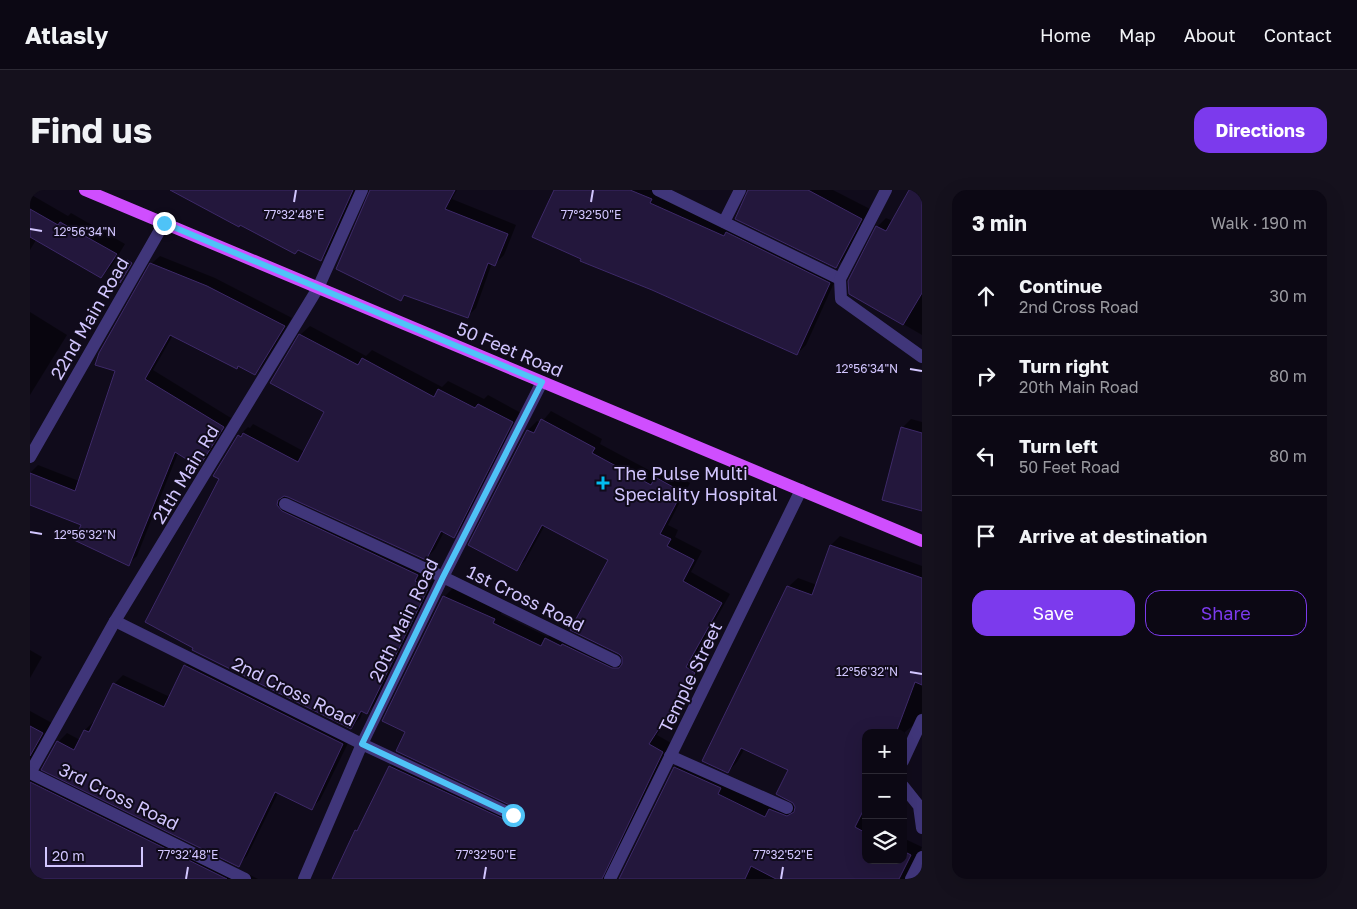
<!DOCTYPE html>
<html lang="en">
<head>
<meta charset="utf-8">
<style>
	:root { --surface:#0c0814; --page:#15111d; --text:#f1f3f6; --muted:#9a9aa0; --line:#2c2934; --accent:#7c3aed }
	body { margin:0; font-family:"Golos Text",sans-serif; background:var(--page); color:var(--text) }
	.controls { position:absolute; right:15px; bottom:15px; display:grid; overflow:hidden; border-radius:10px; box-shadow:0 5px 20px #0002 }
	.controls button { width:45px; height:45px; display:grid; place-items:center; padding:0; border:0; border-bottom:1px solid var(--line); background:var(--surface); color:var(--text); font:25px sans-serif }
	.scale { position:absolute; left:15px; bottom:12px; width:98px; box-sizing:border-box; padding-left:5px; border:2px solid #d2c6ff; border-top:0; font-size:14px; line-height:18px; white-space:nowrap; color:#d2c6ff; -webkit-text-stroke:4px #100b1b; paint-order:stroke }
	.stop { position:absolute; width:15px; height:15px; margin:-11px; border:4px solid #4fc3f7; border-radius:50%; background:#fff }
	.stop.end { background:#4fc3f7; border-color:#fff; box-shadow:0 1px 5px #0008 }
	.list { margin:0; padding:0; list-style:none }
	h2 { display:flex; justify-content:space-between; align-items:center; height:65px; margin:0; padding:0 20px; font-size:21px }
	h2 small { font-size:16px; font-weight:400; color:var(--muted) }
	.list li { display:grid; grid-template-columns:32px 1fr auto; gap:15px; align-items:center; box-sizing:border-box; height:80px; padding:0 20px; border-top:1px solid var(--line) }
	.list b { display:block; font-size:19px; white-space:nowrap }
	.list p { margin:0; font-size:16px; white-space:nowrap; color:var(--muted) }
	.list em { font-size:16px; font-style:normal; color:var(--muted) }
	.actions { display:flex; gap:10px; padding:15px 20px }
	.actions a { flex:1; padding:11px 0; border:1px solid var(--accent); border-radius:15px; text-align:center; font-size:18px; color:var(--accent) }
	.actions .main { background:var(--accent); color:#fff }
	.icon { flex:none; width:28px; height:28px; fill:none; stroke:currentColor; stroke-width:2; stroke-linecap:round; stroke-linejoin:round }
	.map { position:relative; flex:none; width:892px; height:689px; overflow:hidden; border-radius:15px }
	header { display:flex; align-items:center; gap:30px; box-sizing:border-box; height:70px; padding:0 25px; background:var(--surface); border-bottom:1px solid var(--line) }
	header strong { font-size:24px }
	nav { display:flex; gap:28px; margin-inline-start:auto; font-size:18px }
	.intro { display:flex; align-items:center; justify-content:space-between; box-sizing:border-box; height:120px; padding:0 30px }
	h1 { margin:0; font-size:35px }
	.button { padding:12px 22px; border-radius:15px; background:var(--accent); color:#fff; font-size:18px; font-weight:700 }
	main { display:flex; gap:30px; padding:0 30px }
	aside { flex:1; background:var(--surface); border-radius:15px; box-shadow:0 5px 20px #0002 }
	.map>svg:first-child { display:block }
	.shadow { fill:#0007 }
	.building { fill:#23173c; stroke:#3d2968 }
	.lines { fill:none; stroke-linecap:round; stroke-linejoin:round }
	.minor { stroke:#40367a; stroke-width:12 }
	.major { stroke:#cf4efe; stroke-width:12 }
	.route { stroke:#4fc3f7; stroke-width:6 }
	.ticks { fill:none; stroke:#d2c6ff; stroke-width:2 }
	.poi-dot { fill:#02bdef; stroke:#100b1b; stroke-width:2 }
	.labels { text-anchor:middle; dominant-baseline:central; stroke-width:4; stroke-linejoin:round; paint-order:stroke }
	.street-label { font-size:18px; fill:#d2c6ff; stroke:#100b1b }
	.poi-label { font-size:18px; fill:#d2c6ff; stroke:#100b1b; text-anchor:start }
	.ticks-label { font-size:12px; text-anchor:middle; fill:#d2c6ff; stroke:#100b1b; stroke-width:4; stroke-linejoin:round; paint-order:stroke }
</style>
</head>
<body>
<header>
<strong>Atlasly</strong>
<nav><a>Home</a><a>Map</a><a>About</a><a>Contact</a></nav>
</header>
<div class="intro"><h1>Find us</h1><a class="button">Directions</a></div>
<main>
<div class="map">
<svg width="892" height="689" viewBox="0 0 892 689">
	<rect width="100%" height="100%" fill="#100b1b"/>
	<!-- shadow -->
	<g class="shadow">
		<path d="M154 0H327L300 61 291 70Z"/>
		<path d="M340 0H427L422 9 486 35 474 65 465 74 462 73 446 118 437 127 376 105 371 110Z"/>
		<path d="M525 0H630L808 84 776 155 767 164 552 69Z"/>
		<path d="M718 0H803L840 19 815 68 806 77Z"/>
		<path d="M880 0H892V145L820 103 847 37 856 28 863 31Z"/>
		<path d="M0 4 38 26 41 23 95 54 81 77 71 86 6 50 0 60Z"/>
		<path d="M130 66 185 88 262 128 233 175 225 184 209 175 207 177 143 145 123 180 201 228 177 267 169 275 148 263 107 366 98 374 53 334 0 313V283L8 275 49 291 121 74Z"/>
		<path d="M0 122 37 145 0 205Z"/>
		<path d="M280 136 336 166 342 160 412 197 418 191 454 209 458 205 491 223 433 337 423 346 414 342 405 359 396 369 255 305 261 312 407 389 346 513 337 523 333 521 330 529 320 538 209 246 218 237 220 238 223 234 275 262 296 222 270 145Z"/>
		<path d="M521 221 572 249 570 254 628 285 634 279 660 293 638 335 648 340 645 347 672 361 661 382 700 404 664 468 673 474 627 545 641 553 581 682 573 689H303L360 576 369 567 489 624 493 625 487 617 377 541 414 407 423 398 473 420 471 424 518 447 525 440 593 470 580 369 515 335 495 371 487 379 440 355 498 240 507 231 511 233Z"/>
		<path d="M881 229 892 232V316L872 238Z"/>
		<path d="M810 346 892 376V522L886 533 875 542 873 546V543H836V623L833 628 836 629V670H873V648L892 657 882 679 884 685 892 689H590L645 577 654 568 766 617 760 580 715 558 707 572 698 582 758 397 768 388 787 395 801 355Z"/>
		<path d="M0 460 12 467 0 488Z"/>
		<path d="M164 466 322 545 290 610 281 618 248 603 217 666 208 675 28 552 37 543 50 550 55 540 63 532H65L84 494 93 485 140 507 156 475Z"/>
		<path d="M0 521 22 533 4 578 228 689H0Z"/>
	</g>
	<!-- building -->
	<g class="building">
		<path d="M140 0H323L291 71 268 60 265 64 210 35 209 37Z"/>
		<path d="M340 0H425L415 19 478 44 465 76 458 73 438 128 374 105 371 111 306 79Z"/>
		<path d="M524 0H600L622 9 620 13 694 46 696 42 800 93 767 165 622 100 550 71 551 69 502 47Z"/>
		<path d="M718 0H778L832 29 806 78 705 29Z"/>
		<path d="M879 0H892V103L873 135 819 104 818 91 846 36 856 41Z"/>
		<path d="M0 19 28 35 30 32 87 64 71 88 0 47Z"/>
		<path d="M97 70 102 73 90 93Z"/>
		<path d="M120 73 177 96 255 136 225 185 208 176 207 179 140 145 115 189 194 237 169 277 145 262 99 376 44 350 51 335 0 315V283L45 301 85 181 65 175 69 163Z"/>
		<path d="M269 144 328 175 332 168 404 207 408 199 445 218 448 214 483 232 424 348 411 341 396 370 258 307 254 306 248 310 247 315 252 321 388 385 385 391 398 399 337 524 331 521 321 539 162 460 163 458 115 432 189 289 183 286 208 245 211 247 213 243 268 272 294 222 240 193Z"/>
		<path d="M511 229 565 258 562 263 621 295 625 287 652 302 630 344 641 349 637 356 664 370 653 391 692 413 656 477 665 483 619 554 633 562 632 564 572 689H302L325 640 327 641 359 576 480 632H487L490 628V621L486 618 366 561 375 542 352 531 413 406 465 429 463 433 511 456 515 448 531 456 532 454 582 478H589L592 474V467L589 464 540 440 578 370 512 335 487 381 438 355 497 240 504 243Z"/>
		<path d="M871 237 892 243V321L852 310Z"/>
		<path d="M800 355 892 388V495L885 492 866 543H836V615L825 637 836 643V670H873V661L881 665 869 689H746L721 676 715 689H589L644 577 691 598 688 604 735 627 739 619 757 626 764 622 765 617 763 613 746 604 758 580 711 558 698 583 672 571 757 396 782 405Z"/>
		<path d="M154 475 313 554 282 620 245 602 209 677 11 580 27 551 44 560 54 540 59 542 83 493 134 517Z"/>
		<path d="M0 536 13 543 0 566Z"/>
		<path d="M0 592 197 689H0Z"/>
	</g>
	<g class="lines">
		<!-- minor -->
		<g class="minor">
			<path d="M628 0 810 89"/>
			<path d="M856 0 810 89 811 109 892 167"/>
			<path d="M694 32 710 0"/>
			<path d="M0 267 134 33"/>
			<path d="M255 314 413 387 585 471"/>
			<path d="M85 431 332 554 483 625"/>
			<path d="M640 566 757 618"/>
			<path d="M873 571 892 530"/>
			<path d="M0 583 85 431 288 98 332 0"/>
			<path d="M0 583 215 689"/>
			<path d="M873 596 889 616 892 638"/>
			<path d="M274 689 332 554 413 387 512 192"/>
			<path d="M580 689 771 300"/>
			<path d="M881 689 892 667"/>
		</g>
		<!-- major -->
		<path class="major" d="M55 0 892 351"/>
	</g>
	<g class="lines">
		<!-- route -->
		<path class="route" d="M134 33 512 192 413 387 332 554 483 625"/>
	</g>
	<!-- ticks -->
	<path class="ticks" d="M264 12 266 0M561 12 563 0M0 39 12 41M880 179 892 181M0 342 12 344M880 482 892 484M156 689 158 677M454 689 456 677M751 689 753 677"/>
	<!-- markers -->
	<path class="poi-dot" d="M570.5 285.5h5v5h5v5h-5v5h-5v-5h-5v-5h5z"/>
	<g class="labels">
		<!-- street labels -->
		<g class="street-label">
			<text transform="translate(59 128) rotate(-60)">22nd Main Road</text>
			<text transform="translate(480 159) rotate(23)">50 Feet Road</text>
			<text transform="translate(155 284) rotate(-59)">21th Main Rd</text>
			<text transform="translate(496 408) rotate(26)">1st Cross Road</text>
			<text transform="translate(373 430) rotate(-64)">20th Main Road</text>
			<text transform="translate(660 487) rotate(-64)">Temple Street</text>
			<text transform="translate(264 501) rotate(26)">2nd Cross Road</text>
			<text transform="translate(89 606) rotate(26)">3rd Cross Road</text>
		</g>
		<!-- poi labels -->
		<g class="poi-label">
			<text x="584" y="283">The Pulse Multi<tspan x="584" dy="21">Speciality Hospital</tspan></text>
		</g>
	</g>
	<g class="ticks-label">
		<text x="264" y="29">77°32'48"E</text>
		<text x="561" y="29">77°32'50"E</text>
		<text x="55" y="46">12°56'34"N</text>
		<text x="837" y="183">12°56'34"N</text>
		<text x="55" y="349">12°56'32"N</text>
		<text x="837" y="486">12°56'32"N</text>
		<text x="158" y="669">77°32'48"E</text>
		<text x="456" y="669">77°32'50"E</text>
		<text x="753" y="669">77°32'52"E</text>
	</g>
</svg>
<div class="controls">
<button>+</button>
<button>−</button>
<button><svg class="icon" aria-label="layers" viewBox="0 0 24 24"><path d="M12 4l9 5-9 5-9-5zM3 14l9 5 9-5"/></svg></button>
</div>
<div class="scale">20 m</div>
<div class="stop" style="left:483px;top:625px"></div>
<div class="stop end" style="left:134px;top:33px"></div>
</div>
<aside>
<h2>3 min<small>Walk · 190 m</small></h2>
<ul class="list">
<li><svg class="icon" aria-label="ahead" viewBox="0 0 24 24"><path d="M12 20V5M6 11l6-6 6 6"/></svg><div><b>Continue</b><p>2nd Cross Road</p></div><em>30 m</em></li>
<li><svg class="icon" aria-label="right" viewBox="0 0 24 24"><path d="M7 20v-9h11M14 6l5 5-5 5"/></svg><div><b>Turn right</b><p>20th Main Road</p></div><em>80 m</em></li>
<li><svg class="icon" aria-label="left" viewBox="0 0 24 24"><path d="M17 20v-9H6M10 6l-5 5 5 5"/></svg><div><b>Turn left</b><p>50 Feet Road</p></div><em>80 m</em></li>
<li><svg class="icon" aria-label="arrive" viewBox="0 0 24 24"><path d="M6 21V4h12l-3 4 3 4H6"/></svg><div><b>Arrive at destination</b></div></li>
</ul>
<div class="actions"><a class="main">Save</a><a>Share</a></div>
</aside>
</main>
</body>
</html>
